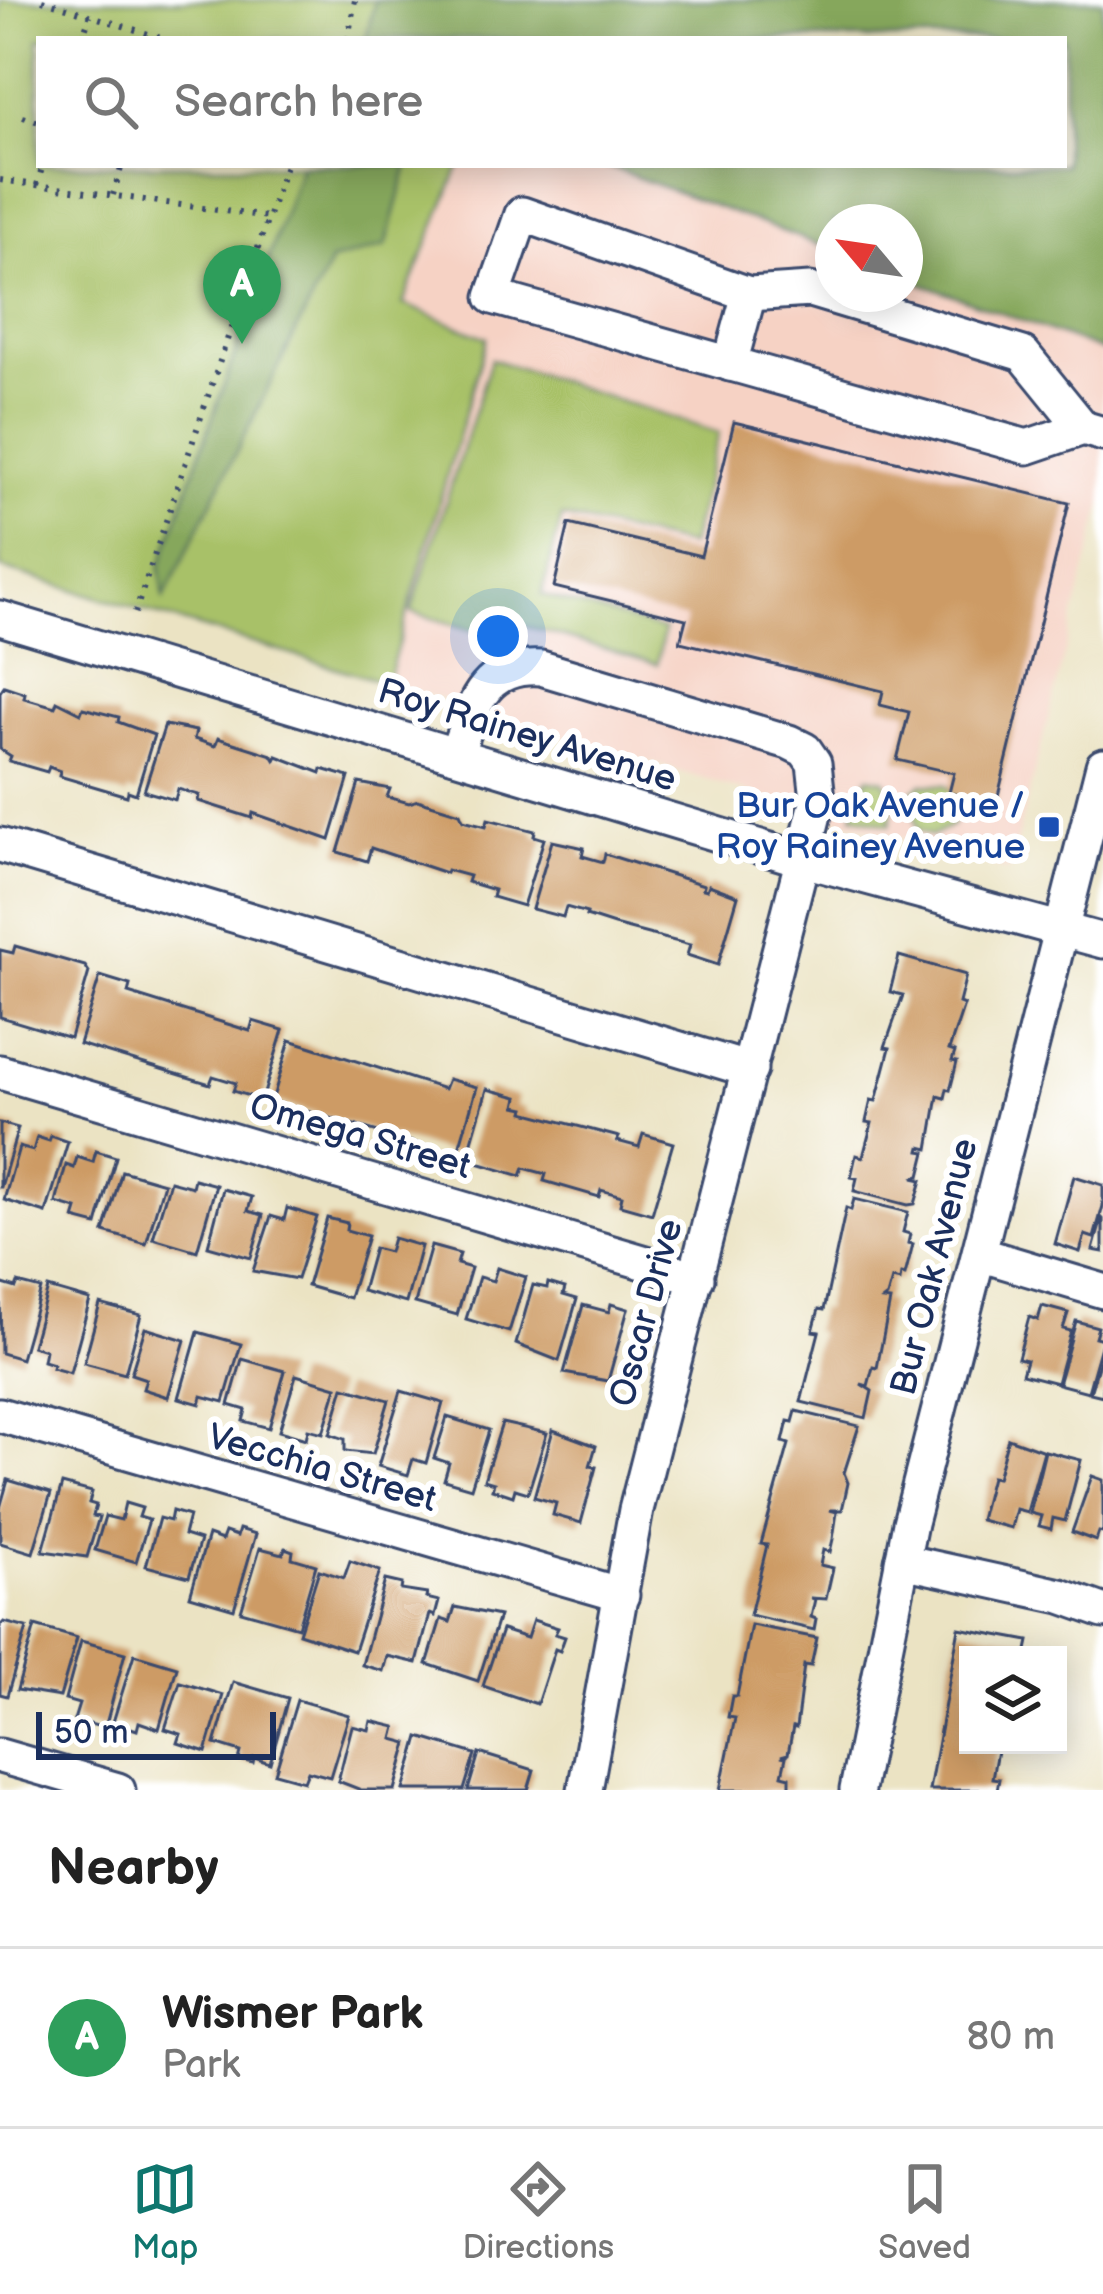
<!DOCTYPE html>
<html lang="en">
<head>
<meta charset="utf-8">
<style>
	:root { --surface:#fff; --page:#f2f2f2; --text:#222; --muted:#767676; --line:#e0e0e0; --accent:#0f766e }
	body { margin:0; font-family:"Balsamiq Sans",sans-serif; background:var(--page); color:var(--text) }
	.controls { position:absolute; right:36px; bottom:36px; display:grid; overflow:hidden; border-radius:0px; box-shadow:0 6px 30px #0003 }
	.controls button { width:108px; height:108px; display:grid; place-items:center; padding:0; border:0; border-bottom:3px solid var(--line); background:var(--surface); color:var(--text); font:60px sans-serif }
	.compass { position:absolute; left:815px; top:204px; width:108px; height:108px; border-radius:50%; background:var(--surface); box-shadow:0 6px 30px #0003; rotate:299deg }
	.scale { position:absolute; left:36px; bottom:30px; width:240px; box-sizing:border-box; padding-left:12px; border:6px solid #1b2f5e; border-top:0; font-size:33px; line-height:42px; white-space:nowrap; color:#1b2f5e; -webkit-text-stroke:9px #fff; paint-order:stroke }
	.you { position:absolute; left:498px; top:636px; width:42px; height:42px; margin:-30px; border:9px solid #fff; border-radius:50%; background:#1a73e8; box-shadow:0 0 0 18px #1a73e833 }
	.badge { display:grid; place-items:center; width:78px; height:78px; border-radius:50%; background:var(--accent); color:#fff; font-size:39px; font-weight:700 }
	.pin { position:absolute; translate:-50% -99px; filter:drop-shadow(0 3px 6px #0008) }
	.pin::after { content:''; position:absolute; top:63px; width:42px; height:36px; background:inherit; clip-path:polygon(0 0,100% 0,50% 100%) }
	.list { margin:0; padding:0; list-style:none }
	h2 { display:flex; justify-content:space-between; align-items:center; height:156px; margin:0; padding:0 48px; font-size:51px }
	h2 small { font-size:39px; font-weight:400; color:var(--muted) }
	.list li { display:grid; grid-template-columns:78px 1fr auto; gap:36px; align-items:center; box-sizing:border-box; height:180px; padding:0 48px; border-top:3px solid var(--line) }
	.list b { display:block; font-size:45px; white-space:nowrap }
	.list p { margin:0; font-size:39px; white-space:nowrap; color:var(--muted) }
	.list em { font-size:39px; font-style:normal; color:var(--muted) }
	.icon { flex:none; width:66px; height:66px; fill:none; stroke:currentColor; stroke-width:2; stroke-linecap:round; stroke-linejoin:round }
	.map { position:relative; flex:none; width:1103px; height:1790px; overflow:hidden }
	.search { position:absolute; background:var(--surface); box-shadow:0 6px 30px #0003; left:36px; right:36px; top:36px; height:132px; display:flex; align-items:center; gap:30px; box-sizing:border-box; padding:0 42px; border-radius:0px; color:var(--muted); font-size:45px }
	.sheet { height:336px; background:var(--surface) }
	nav { display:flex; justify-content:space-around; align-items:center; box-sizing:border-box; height:168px; border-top:3px solid var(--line); background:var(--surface); font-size:33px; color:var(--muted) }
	nav a { display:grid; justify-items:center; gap:6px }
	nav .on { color:var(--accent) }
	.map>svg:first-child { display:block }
	.built { fill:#f6d2c4 }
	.green { fill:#a8c167; stroke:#627862; stroke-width:3 }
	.forest { fill:#86a75c; stroke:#506b5d; stroke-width:3 }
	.building { fill:#cd9b65 }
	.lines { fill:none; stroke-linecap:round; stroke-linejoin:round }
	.minor-casing { stroke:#3a4a6d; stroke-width:39 }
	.path { stroke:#3a4a6d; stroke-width:6; stroke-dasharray:3 9; stroke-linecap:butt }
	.minor { stroke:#fff; stroke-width:33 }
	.transit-dot { fill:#1a4fb4; stroke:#fff; stroke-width:4.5 }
	.labels { text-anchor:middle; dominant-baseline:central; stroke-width:12; stroke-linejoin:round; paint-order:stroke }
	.street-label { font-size:36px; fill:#1b2f5e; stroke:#fff }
	.transit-label { font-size:36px; fill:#164399; stroke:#fff; text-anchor:end }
</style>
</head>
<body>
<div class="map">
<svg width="1103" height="1790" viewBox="0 0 1103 1790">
	<rect width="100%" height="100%" fill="#fff"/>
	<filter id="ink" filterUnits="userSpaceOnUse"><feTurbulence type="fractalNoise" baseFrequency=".00833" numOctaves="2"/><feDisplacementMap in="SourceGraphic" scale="24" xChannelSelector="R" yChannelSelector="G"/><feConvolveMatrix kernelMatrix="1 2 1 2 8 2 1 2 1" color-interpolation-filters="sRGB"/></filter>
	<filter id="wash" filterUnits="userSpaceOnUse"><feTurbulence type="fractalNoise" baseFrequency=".004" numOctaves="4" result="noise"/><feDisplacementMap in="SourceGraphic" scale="48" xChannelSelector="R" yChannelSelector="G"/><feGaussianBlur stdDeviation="2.7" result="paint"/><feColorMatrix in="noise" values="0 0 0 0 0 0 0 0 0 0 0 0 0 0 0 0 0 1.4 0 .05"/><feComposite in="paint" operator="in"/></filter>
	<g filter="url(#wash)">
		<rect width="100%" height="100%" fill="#ebe3c3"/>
		<!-- built -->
		<path class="built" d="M460 165H604L833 250V294H905V277L1103 351V502L1009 871 387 683 486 339 402 305Z"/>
		<!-- green -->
		<g class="green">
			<path d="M0 0H1103V351L905 277V222H833V250L604 165H1064V39H39V165H460L403 304 487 338 387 683 0 568Z"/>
			<path d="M491 359 719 433 690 546 562 517 542 595 664 630 657 664 509 621 480 632 411 612Z"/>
			<path d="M868 777 885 780 894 804 890 825 853 815Z"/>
			<path d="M921 784 946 785 959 801 952 826 932 836 918 830 909 794Z"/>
		</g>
		<!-- forest -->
		<g class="forest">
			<path d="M375 0H1103V351L905 277V222H833V250L604 165H1064V39H366Z"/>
			<path d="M301 165H408L386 246 331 261 164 598 160 568Z"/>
		</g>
		<g id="blocks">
			<!-- building -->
			<g class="building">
				<path d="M734 422 1069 503 996 804 949 793 954 773 897 760 909 712 880 705 883 691 680 642 686 619 554 587 569 524 701 556Z"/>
				<path d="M4 686 25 693 24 698 55 707 57 701 81 713 83 708 119 717 118 722 154 735 136 794 128 791 127 796 59 776 60 771 49 767 47 772 9 761 11 756 0 749V692Z"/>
				<path d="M165 725 196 731 194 739 215 746 218 738 272 755 275 760 277 756 321 773 322 769 349 777 330 840 253 813 252 818 198 801 199 795 178 789 175 800 144 791Z"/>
				<path d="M359 783 390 789 387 797 409 803 418 800 460 813 463 820 486 826 488 819 535 831 534 836 544 839 523 906 492 897 494 890 467 882 469 876 447 870 446 873 371 848 367 861 338 852Z"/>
				<path d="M552 841 584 848 582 856 603 862 605 854 704 885 703 889 707 890 709 885 738 896 718 965 687 955 690 945 614 925 586 916 587 913 566 907 563 917 532 909Z"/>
				<path d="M15 946 85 966 89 972 70 1038 0 1017V950L13 953Z"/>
				<path d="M899 956 966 975 959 1003 964 1005 949 1050 955 1052 952 1061 957 1062 950 1090 947 1089 945 1098 938 1096 929 1149 921 1147 920 1151 926 1152 920 1176 913 1178 922 1180 915 1204 908 1205 854 1191 857 1178 851 1177 856 1155 863 1157 872 1123 866 1122 871 1100 876 1101 890 1048 885 1047 903 995 890 992Z"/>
				<path d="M100 976 130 985 128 993 250 1031 253 1021 283 1030 262 1100 233 1091 236 1083 213 1076 210 1084 79 1044Z"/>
				<path d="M290 1040 444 1089 448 1079 477 1087 457 1155 272 1101Z"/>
				<path d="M487 1089 518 1097 516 1106 525 1108 524 1112 619 1137 617 1141 639 1147 643 1134 673 1143 652 1214 620 1205 622 1196 601 1190 599 1197 544 1181 546 1174 524 1168 521 1176 474 1162 476 1158 468 1155Z"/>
				<path d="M0 1123 18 1128 1 1187H0Z"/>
				<path d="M51 1136 68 1142 46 1213 4 1200 19 1147 33 1151 37 1137 49 1141Z"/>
				<path d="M96 1151 116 1157 97 1225 74 1219 77 1209 56 1203 66 1165 74 1168 77 1157 93 1162Z"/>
				<path d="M122 1171 164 1183 146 1244 104 1232Z"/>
				<path d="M1074 1176 1103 1185V1206L1094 1238 1085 1235 1080 1252 1055 1244Z"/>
				<path d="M194 1179 216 1185 197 1251 153 1238 170 1181 192 1187Z"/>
				<path d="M223 1189 252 1197 248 1211 263 1215 251 1258 208 1246Z"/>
				<path d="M854 1199 908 1212 903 1232 910 1234 908 1243 913 1244 905 1275 901 1274 900 1281 892 1279 887 1297 883 1300 890 1301 877 1368 873 1367 868 1386 861 1384 872 1391 866 1418 801 1402 819 1332 813 1331 819 1309 824 1310 846 1208 851 1210Z"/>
				<path d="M287 1208 317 1217 297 1279 253 1271 271 1216 284 1220Z"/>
				<path d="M327 1218 347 1223 346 1230 368 1236 349 1298 307 1286Z"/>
				<path d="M1102 1218 1103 1219V1252L1093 1250Z"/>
				<path d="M393 1238 421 1246 406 1303 362 1291 374 1248 389 1252Z"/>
				<path d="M431 1246 460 1254 457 1264 471 1268 457 1315 415 1303Z"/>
				<path d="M497 1268 526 1277 509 1332 466 1319 479 1277 493 1281Z"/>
				<path d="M0 1283 16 1288 18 1283 41 1289 21 1359 1 1353Z"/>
				<path d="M548 1283 565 1288 563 1295 577 1299 559 1361 516 1344 533 1285 547 1288Z"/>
				<path d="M48 1288 90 1300 70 1373 52 1368 53 1364 43 1361 45 1350 32 1346Z"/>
				<path d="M100 1304 141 1315 125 1374 84 1363Z"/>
				<path d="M611 1304 628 1309 608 1381 564 1373 583 1305 609 1312Z"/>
				<path d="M1042 1306 1068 1313 1063 1329 1071 1331 1057 1383 1022 1374 1026 1360 1018 1358 1029 1317 1038 1320Z"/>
				<path d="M1076 1321 1098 1327 1095 1337 1103 1339 1088 1392 1058 1384Z"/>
				<path d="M145 1328 185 1340 168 1397 143 1389 146 1379 131 1374Z"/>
				<path d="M198 1332 241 1344 224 1402 202 1396 200 1404 179 1398Z"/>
				<path d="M1102 1353H1103V1396L1090 1393Z"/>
				<path d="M242 1359 285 1371 269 1428 243 1421 246 1410 229 1405Z"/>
				<path d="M296 1375 337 1387 323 1433 308 1429 306 1439 279 1431Z"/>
				<path d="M344 1387 389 1400 373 1454 345 1451V1439L330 1434Z"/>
				<path d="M401 1391 443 1403 426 1463 413 1459 408 1475 378 1466Z"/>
				<path d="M796 1411 859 1426 844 1473 848 1483 842 1510H830L837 1512 833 1539 830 1552 823 1550 820 1565 833 1568 826 1599 810 1598 815 1599 811 1617 816 1619 814 1630 750 1615 767 1545 761 1544 789 1444 783 1442 788 1421 793 1422Z"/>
				<path d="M447 1417 489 1430 471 1488 444 1480 449 1463 434 1458Z"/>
				<path d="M502 1423 547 1433 528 1493 515 1489 513 1496 492 1489 494 1483 484 1480Z"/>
				<path d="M553 1430 596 1446 590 1466 596 1467 581 1523 553 1515 556 1503 534 1497Z"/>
				<path d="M1008 1438 1044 1451 1027 1512 1016 1509 1011 1528 980 1520 991 1477 997 1478Z"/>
				<path d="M1045 1451 1081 1460 1065 1521 1053 1518 1051 1529 1039 1526 1042 1516 1030 1513Z"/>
				<path d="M1092 1476 1103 1480V1533L1099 1532 1096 1541 1072 1532Z"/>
				<path d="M8 1480 51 1493 33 1553 0 1543V1508Z"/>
				<path d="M62 1484 92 1492 89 1503 96 1505 93 1516 99 1517 87 1557 43 1551Z"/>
				<path d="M125 1503 142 1508 139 1517 149 1520 136 1562 95 1550 105 1516 121 1520Z"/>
				<path d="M172 1511 189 1516 184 1535 200 1540 189 1577 146 1566 159 1518 170 1521Z"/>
				<path d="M239 1529 256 1534 234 1609 190 1596 208 1535 222 1540 225 1532 237 1536Z"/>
				<path d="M260 1548 283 1554 285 1548 293 1551 292 1558 316 1565 298 1627 241 1611Z"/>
				<path d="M350 1561 380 1571 354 1651 299 1633 319 1570 344 1578Z"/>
				<path d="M385 1580 402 1584 401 1590 427 1594 426 1598 439 1601 435 1616 430 1614 417 1663 387 1656 383 1671 362 1665Z"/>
				<path d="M455 1607 499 1616 478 1681 427 1664 441 1619 450 1622Z"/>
				<path d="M533 1620 558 1628 555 1634 565 1637 560 1651 555 1649 537 1704 483 1686 502 1630 527 1638Z"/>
				<path d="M4 1622 27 1628 7 1696 0 1694V1626Z"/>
				<path d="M751 1625 817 1638 811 1666 804 1665 796 1728 793 1727 788 1754 781 1756 786 1757 782 1775 790 1777V1790H720L735 1718 728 1717 732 1696H737Z"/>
				<path d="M35 1626 77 1638 60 1697 17 1690Z"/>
				<path d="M959 1628 1029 1641 1026 1655H968V1745H998L992 1778 999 1779 997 1790H929Z"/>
				<path d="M81 1641 125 1653 105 1728 74 1720 79 1704 65 1700Z"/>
				<path d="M134 1654 177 1667 159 1729 139 1722 137 1730 113 1722Z"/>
				<path d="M180 1682 223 1695 206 1752 178 1743 181 1734 165 1729Z"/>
				<path d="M233 1682 288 1698 270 1763 254 1758 253 1763 239 1760 241 1752 215 1744Z"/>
				<path d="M297 1700 349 1715 330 1777 308 1771 304 1781 275 1773Z"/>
				<path d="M371 1721 396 1727 393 1739 408 1743 395 1790H361L338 1781 352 1726 369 1730Z"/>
				<path d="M419 1737 475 1754 464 1790H404Z"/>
				<path d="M479 1753 534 1770 528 1790H468Z"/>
			</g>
		</g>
	</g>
	<g filter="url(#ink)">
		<use href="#blocks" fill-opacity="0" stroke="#3a4a6d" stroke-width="3"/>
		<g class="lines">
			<!-- minor casing -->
			<g class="minor-casing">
				<g id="minor">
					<path d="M730 364 749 294"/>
					<path d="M1083 428 1023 354 810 290 749 294 522 214 493 297 1027 447 1083 428 1103 434"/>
					<path d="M0 618 800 859 1103 941"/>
					<path d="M456 755C473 708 481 664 541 668L789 742 805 750 814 763 818 799 636 1510 585 1790"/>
					<path d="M0 845 750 1070"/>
					<path d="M0 1072 697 1278"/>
					<path d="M979 1254 1103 1291"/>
					<path d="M0 1415 622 1595"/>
					<path d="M902 1561 1061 1596 1103 1611"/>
					<path d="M0 1756 118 1790"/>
					<path d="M857 1790 910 1523 1103 766"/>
				</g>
			</g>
			<!-- path -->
			<g class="path">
				<path d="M42 0 164 39"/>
				<path d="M82 39 90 15"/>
				<path d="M348 39 355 0"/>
				<path d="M23 117 39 122"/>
				<path d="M0 180 268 217"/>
				<path d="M37 185 43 165"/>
				<path d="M113 195 122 165"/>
				<path d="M135 613 286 165"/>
			</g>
			<!-- minor -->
			<use href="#minor" class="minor"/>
		</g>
	</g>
	<!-- markers -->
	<rect class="transit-dot" x="1037" y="815" width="24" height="24" rx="6"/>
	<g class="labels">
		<!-- street labels -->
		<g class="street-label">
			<text transform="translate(527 736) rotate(17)">Roy Rainey Avenue</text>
			<text transform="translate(360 1137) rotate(16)">Omega Street</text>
			<text transform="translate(935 1267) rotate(-76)">Bur Oak Avenue</text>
			<text transform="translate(647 1313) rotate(-75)">Oscar Drive</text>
			<text transform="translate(322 1469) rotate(16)">Vecchia Street</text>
		</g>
		<!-- transit labels -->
		<g class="transit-label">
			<text x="1025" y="806">Bur Oak Avenue /<tspan x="1025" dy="41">Roy Rainey Avenue</tspan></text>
		</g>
	</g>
</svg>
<div class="controls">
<button><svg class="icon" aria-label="layers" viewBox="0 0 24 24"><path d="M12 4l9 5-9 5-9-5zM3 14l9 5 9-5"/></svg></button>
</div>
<svg class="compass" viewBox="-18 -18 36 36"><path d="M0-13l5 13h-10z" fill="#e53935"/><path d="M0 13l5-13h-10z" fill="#767676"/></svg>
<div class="scale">50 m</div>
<div class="you"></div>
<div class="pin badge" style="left:242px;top:344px;background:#2e9e5b">A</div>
<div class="search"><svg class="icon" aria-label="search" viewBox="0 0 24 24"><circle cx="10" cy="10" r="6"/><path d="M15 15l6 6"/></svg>Search here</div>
</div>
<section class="sheet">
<h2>Nearby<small></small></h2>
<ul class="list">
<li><span class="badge" style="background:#2e9e5b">A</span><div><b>Wismer Park</b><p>Park</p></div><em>80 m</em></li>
</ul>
</section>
<nav>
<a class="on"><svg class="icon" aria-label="map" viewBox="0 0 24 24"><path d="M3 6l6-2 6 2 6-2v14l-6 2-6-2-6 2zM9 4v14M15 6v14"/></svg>Map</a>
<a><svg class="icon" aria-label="directions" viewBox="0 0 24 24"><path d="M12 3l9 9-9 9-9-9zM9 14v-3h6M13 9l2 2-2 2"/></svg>Directions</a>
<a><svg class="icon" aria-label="saved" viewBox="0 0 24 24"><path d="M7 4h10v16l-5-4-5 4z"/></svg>Saved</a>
</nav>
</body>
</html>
